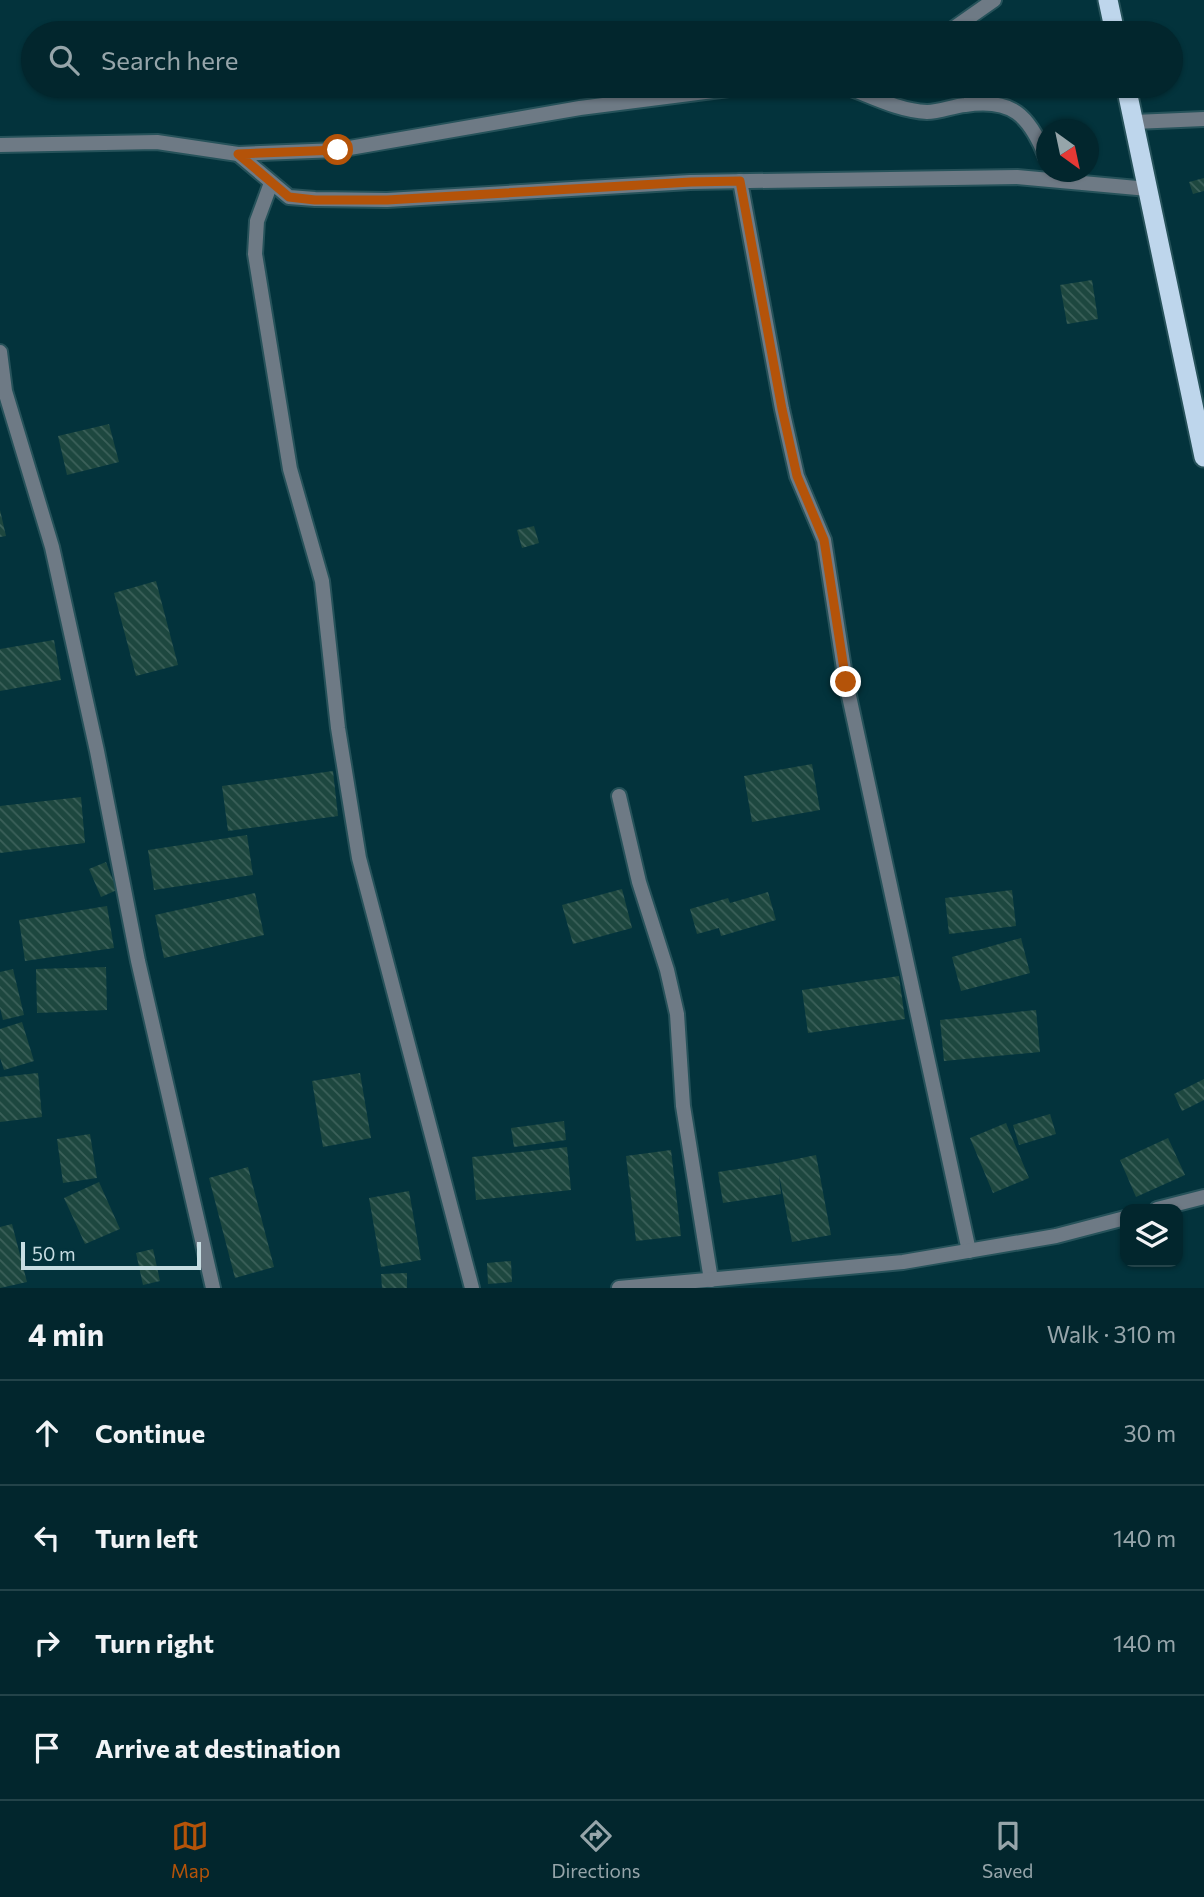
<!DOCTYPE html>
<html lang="en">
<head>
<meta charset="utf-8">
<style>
	:root { --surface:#02262d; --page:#103239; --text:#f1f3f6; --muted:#96a5aa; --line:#234349; --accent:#b45309 }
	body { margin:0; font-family:Commissioner,sans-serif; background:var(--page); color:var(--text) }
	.controls { position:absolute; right:21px; bottom:21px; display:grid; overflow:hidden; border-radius:14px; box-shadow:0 2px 5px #0004 }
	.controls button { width:63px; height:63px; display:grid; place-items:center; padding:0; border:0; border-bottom:2px solid var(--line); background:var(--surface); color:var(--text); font:35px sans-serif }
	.compass { position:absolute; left:1036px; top:119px; width:63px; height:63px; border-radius:50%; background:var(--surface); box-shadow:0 2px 5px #0004; rotate:147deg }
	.scale { position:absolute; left:21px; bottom:18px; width:180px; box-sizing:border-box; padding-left:7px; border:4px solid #c7dde2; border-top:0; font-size:19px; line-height:24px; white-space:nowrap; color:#c7dde2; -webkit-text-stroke:5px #03333c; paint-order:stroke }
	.stop { position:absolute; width:21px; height:21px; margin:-16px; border:5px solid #b45309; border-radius:50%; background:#fff }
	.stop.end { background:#b45309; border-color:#fff; box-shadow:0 2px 7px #0008 }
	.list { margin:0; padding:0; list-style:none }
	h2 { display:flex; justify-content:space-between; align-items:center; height:91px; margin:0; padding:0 28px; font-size:30px }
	h2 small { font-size:23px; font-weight:400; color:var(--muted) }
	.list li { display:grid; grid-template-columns:46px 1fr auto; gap:21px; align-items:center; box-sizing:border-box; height:105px; padding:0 28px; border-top:2px solid var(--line) }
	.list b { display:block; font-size:26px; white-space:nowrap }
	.list em { font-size:23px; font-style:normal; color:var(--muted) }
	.icon { flex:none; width:38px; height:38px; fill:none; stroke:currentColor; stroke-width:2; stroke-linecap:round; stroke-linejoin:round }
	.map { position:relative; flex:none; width:1204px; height:1288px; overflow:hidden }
	.search { position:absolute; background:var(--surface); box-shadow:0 2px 5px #0004; left:21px; right:21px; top:21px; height:77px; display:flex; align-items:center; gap:18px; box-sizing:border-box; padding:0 24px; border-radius:38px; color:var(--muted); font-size:26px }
	.sheet { height:511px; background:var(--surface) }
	nav { display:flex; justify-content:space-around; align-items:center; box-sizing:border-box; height:98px; border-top:2px solid var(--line); background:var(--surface); font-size:19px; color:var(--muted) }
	nav a { display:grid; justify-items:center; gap:4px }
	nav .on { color:var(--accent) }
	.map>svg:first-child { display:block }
	.building { fill:url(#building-back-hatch) }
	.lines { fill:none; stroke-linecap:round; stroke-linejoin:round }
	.minor-casing { stroke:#26525a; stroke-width:18 }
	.trunk-casing { stroke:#26525a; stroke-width:23 }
	.minor { stroke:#6e7a85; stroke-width:14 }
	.trunk { stroke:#bed6ec; stroke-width:19 }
	.route { stroke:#b45309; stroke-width:9 }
</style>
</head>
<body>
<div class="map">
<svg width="1204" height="1288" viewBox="0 0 1204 1288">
	<defs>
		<pattern id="building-back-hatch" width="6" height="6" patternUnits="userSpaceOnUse" patternTransform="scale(1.75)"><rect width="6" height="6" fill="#1d473f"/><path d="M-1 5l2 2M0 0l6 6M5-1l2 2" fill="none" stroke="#3c615a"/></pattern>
	</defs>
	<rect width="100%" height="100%" fill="#03333c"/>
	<!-- building -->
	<g class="building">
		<path d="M1204 178V191L1193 194 1189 182Z"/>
		<path d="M1092 280 1098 319 1067 324 1060 285Z"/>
		<path d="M109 424 119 462 67 475 58 436Z"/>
		<path d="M0 510 6 536 0 537Z"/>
		<path d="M534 526 539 543 522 548 517 530Z"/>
		<path d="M156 581 178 665 136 676 114 593Z"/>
		<path d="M54 640 61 680 0 691V649Z"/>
		<path d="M812 764 820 810 752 822 744 776Z"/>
		<path d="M333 771 338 816 228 831 222 786Z"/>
		<path d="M81 797 85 843 0 853V806Z"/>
		<path d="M247 835 253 875 154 890 148 850Z"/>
		<path d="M106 862 117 890 101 897 89 869Z"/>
		<path d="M622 889 632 928 573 944 562 905Z"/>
		<path d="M1012 890 1016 926 949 934 945 898Z"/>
		<path d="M768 892 776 920 721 936 719 928 697 934 690 909 728 898 730 903Z"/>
		<path d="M255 893 264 935 164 958 155 915Z"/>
		<path d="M107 906 114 948 25 961 19 920Z"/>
		<path d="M1021 938 1030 973 961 991 952 957Z"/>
		<path d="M106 967 107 1010 37 1013 36 969Z"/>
		<path d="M13 969 24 1015 3 1020 0 1008V972Z"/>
		<path d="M899 976 905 1019 808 1033 802 990Z"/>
		<path d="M1036 1010 1040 1052 944 1061 940 1020Z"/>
		<path d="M22 1022 34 1061 4 1070 0 1058V1029Z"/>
		<path d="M38 1073 42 1117 0 1122V1077Z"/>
		<path d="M360 1073 371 1138 323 1147 312 1081Z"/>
		<path d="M1204 1079V1100L1182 1111 1174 1094Z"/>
		<path d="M1050 1114 1056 1134 1019 1145 1013 1125Z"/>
		<path d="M564 1121 566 1140 514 1147 511 1128Z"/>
		<path d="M1006 1123 1029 1178 993 1193 970 1138Z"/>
		<path d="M90 1134 97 1178 63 1183 57 1139Z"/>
		<path d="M1168 1138 1185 1175 1136 1197 1120 1160Z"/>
		<path d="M567 1147 571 1190 476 1200 472 1157Z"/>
		<path d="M671 1150 681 1236 636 1241 626 1156Z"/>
		<path d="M816 1155 831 1235 792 1242 779 1175 781 1194 723 1203 718 1172 777 1163Z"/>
		<path d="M248 1167 274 1267 235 1278 209 1178Z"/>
		<path d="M99 1182 120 1229 85 1244 64 1198Z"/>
		<path d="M409 1191 421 1260 381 1267 369 1198Z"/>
		<path d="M12 1224 27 1282 0 1288V1227Z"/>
		<path d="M153 1249 160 1281 143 1285 136 1253Z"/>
		<path d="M511 1261 512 1282 488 1284 487 1263Z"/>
		<path d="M407 1273V1288H382L381 1274Z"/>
	</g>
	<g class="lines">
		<!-- minor casing -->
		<g class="minor-casing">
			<g id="minor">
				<path d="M947 33 994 0"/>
				<path d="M844 86C871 96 899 111 927 112 940 112 953 106 965 105 1012 98 1029 115 1046 157"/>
				<path d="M1134 122 1204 119"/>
				<path d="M0 145 157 142 238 154 338 150 580 108 752 86"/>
				<path d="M238 154 289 197 315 199 387 200 690 182 1017 177 1148 189"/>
				<path d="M740 181 782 409 797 476 824 540 846 682 969 1251"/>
				<path d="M271 183 257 221 255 254 290 469 322 581 338 728 359 858 472 1288"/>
				<path d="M0 352 5 391 52 547 97 751 138 961 213 1288"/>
				<path d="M619 796 639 882 667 970 677 1014 683 1106 711 1280"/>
				<path d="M1157 1209 1204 1197"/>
				<path d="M619 1288 903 1262 1056 1236 1125 1218"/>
			</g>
		</g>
		<!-- trunk casing -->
		<g class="trunk-casing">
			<g id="trunk">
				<path d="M1108 0 1115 33"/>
				<path d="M1126 86 1204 457"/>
			</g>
		</g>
		<!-- minor -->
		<use href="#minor" class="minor"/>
		<!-- trunk -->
		<use href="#trunk" class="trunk"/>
	</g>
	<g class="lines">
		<!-- route -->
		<path class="route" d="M338 150 238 154 289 197 315 200H387L691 182 740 181 782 409 797 476 824 540 846 682"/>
	</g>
</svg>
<div class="controls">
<button><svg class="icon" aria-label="layers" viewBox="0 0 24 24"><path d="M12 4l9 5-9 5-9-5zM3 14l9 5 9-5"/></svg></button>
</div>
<svg class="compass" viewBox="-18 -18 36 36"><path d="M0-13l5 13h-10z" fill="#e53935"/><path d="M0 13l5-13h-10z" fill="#96a5aa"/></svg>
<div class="scale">50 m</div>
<div class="stop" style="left:338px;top:150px"></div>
<div class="stop end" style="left:846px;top:682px"></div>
<div class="search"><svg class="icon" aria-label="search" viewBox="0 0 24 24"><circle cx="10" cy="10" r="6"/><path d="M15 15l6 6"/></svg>Search here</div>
</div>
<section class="sheet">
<h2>4 min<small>Walk · 310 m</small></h2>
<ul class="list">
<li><svg class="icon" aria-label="ahead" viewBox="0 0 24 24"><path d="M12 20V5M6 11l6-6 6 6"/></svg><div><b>Continue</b></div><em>30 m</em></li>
<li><svg class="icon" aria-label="left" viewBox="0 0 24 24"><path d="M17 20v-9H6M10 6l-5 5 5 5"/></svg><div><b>Turn left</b></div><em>140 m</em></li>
<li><svg class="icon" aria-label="right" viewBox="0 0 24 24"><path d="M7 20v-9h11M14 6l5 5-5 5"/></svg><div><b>Turn right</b></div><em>140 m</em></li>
<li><svg class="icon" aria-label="arrive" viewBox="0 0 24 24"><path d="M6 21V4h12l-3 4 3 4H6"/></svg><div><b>Arrive at destination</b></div></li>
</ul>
</section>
<nav>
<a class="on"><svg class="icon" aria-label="map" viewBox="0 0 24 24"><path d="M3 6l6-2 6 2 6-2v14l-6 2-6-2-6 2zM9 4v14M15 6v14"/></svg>Map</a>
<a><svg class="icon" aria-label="directions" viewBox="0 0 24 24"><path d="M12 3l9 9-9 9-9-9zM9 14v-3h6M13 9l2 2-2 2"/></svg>Directions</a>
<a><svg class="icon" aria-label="saved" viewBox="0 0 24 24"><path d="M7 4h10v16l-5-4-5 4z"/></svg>Saved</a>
</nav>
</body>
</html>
